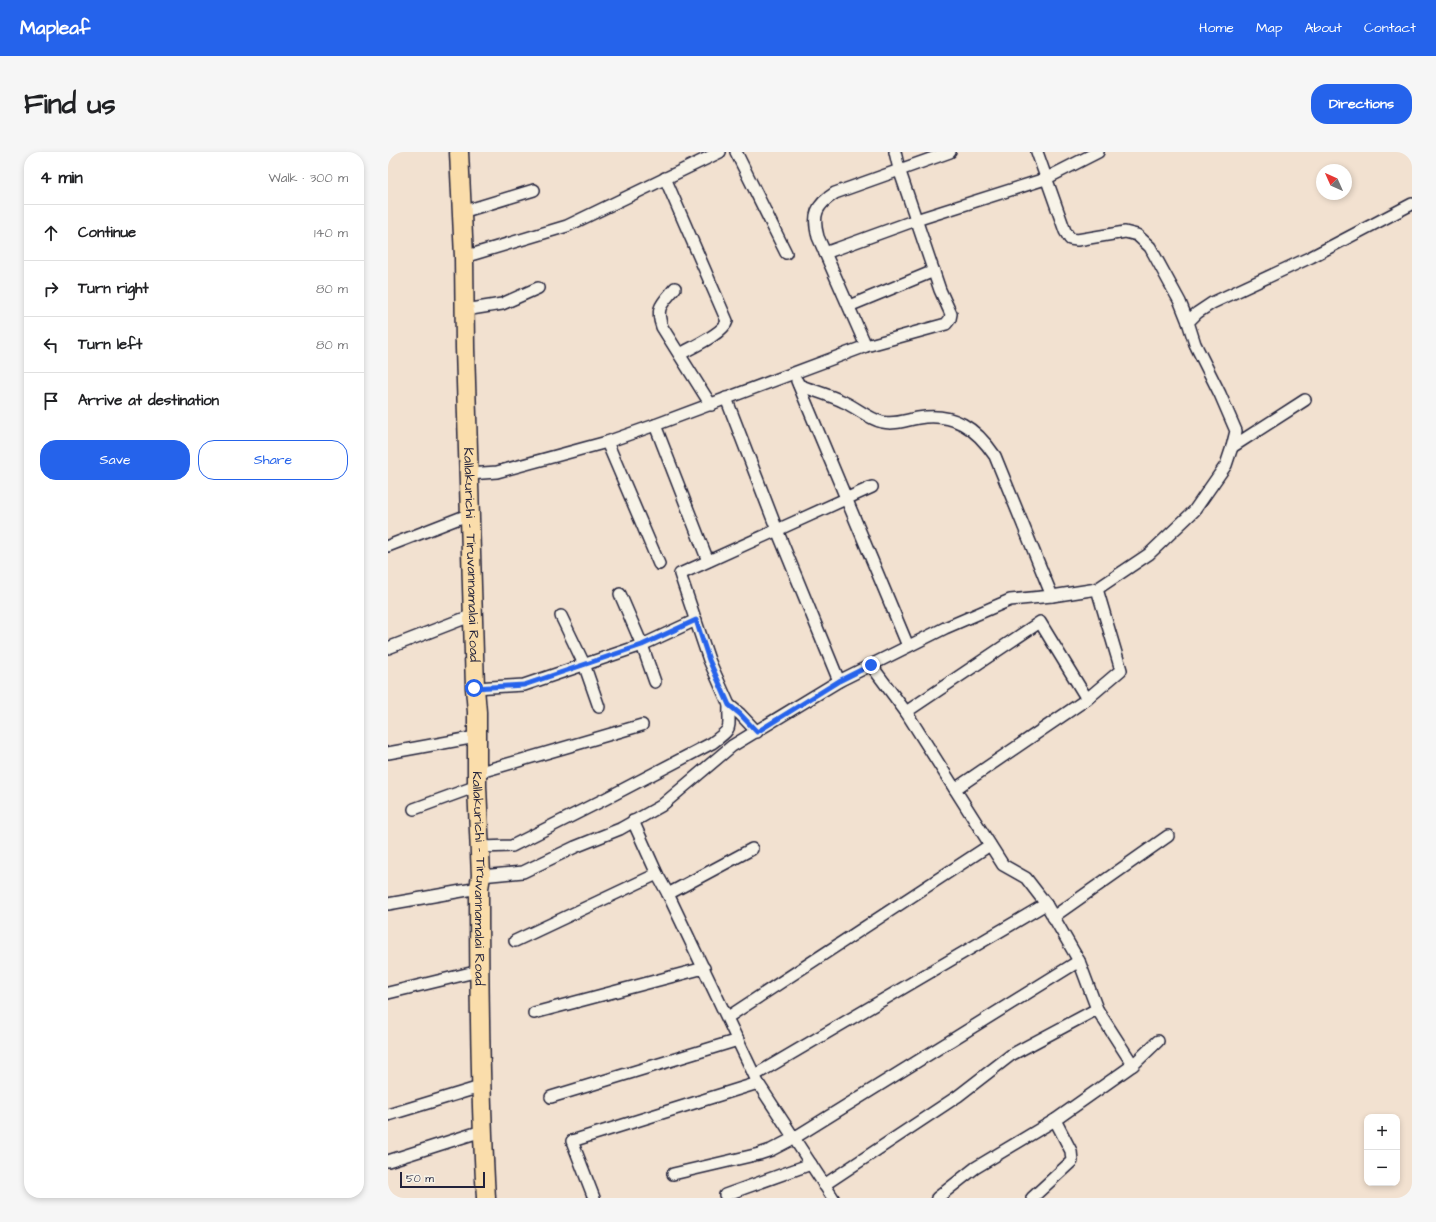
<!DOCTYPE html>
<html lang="en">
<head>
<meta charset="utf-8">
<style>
	:root { --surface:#fff; --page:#f6f6f6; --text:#202124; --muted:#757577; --line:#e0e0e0; --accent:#2563eb }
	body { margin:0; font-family:"Architects Daughter",sans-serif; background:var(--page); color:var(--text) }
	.controls { position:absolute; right:12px; bottom:12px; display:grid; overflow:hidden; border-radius:8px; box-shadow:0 2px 6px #0003 }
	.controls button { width:36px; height:36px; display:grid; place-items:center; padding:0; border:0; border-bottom:1px solid var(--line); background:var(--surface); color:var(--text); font:20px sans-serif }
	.compass { position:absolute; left:928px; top:12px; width:36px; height:36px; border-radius:50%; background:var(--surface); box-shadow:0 2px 6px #0003; rotate:315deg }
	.scale { position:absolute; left:12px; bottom:10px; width:85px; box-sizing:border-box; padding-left:4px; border:2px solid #22223b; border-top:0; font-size:11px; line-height:14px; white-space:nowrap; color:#22223b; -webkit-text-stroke:3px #f7f3e8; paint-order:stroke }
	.stop { position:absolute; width:12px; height:12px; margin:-9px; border:3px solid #2563eb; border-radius:50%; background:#fff }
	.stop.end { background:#2563eb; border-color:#fff; box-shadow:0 1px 4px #0008 }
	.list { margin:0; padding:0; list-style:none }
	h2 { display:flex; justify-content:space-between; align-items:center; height:52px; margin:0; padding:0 16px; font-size:17px }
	h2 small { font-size:13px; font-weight:400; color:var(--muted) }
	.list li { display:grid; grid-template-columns:26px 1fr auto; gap:12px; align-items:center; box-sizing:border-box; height:56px; padding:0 16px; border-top:1px solid var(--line) }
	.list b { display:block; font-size:15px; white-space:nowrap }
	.list em { font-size:13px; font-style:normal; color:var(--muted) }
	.actions { display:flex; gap:8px; padding:12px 16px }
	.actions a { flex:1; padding:9px 0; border:1px solid var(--accent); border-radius:16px; text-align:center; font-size:14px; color:var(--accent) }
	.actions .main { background:var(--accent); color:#fff }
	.icon { flex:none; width:22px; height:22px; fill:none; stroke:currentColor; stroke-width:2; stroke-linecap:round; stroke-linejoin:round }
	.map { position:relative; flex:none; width:1024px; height:1046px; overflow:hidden; border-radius:16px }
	header { display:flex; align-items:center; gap:24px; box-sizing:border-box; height:56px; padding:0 20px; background:var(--accent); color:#fff }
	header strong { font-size:19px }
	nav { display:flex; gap:22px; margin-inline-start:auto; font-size:14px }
	.intro { display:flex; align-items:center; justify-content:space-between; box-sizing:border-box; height:96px; padding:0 24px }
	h1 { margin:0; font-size:28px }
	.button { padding:10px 18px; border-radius:16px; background:var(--accent); color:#fff; font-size:14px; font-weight:700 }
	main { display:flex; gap:24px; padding:0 24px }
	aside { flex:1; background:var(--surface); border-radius:16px; box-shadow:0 2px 6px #0003 }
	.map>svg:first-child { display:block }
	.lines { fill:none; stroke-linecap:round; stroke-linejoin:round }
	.minor-casing { stroke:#22223b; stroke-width:14 }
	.trunk-casing { stroke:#22223b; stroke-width:21 }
	.minor { stroke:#f7f3e8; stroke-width:11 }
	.trunk { stroke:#faddab; stroke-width:18 }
	.route { stroke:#2563eb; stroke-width:5 }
	.labels { text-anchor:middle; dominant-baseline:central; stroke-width:4; stroke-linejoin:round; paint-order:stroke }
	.street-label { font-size:14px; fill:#22223b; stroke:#f7f3e8 }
</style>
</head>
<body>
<header>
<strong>Mapleaf</strong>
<nav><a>Home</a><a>Map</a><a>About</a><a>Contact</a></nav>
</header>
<div class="intro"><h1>Find us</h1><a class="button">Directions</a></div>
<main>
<aside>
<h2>4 min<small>Walk · 300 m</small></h2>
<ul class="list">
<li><svg class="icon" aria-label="ahead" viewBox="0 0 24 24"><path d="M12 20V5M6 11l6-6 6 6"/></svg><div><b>Continue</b></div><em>140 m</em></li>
<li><svg class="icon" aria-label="right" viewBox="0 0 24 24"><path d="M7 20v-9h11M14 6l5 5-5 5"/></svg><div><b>Turn right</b></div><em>80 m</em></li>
<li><svg class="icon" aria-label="left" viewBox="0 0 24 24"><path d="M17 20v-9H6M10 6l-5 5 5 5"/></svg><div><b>Turn left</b></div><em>80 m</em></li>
<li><svg class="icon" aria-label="arrive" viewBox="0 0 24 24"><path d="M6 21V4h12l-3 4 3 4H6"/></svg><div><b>Arrive at destination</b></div></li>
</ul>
<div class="actions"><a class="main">Save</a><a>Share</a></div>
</aside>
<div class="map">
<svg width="1024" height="1046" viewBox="0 0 1024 1046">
	<rect width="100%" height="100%" fill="#f2e1d0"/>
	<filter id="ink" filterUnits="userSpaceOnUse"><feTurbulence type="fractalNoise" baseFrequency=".025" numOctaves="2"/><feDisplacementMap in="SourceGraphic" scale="8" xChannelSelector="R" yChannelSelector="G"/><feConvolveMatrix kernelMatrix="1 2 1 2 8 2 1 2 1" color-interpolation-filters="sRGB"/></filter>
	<g filter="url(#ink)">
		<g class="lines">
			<!-- minor casing -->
			<g class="minor-casing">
				<g id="minor">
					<path d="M348 0 398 101"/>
					<path d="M649 0 677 79 682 87 689 88 737 80 749 83 762 95 792 150 800 170"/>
					<path d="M277 26 339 169C336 181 303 196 292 202"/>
					<path d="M74 60 146 38"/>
					<path d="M437 101 528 68 657 27 710 0"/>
					<path d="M76 105 179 74 332 0"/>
					<path d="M287 136C274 152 267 155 274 175L323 253"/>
					<path d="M461 154 546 119"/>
					<path d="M77 158 114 152 150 136"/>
					<path d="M478 194 430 85C424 63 428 53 447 41L562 0"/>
					<path d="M409 229 520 494"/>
					<path d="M411 233C426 239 442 243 456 250 469 256 481 267 494 270 507 273 518 268 530 266 566 260 588 276 607 304L664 444"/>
					<path d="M338 246 389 378 451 529"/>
					<path d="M267 273 320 409"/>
					<path d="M219 290 271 412"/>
					<path d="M844 295 917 248"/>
					<path d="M81 322 109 320 219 290 267 273 478 194 558 172 562 167 563 162 552 138 511 17 507 0"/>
					<path d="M0 394 82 362"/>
					<path d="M232 442 254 493 267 530"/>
					<path d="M173 464 196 512 211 555"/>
					<path d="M0 496 85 463"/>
					<path d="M483 513 518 560 615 713 638 726 658 752 691 809 709 857 745 913"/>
					<path d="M87 536 136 533 254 493 308 468"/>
					<path d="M518 560 652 470 699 547"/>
					<path d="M369 580 352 562 341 553 321 508 292 422 484 335"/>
					<path d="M0 601 88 585"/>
					<path d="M89 621 254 573"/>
					<path d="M567 637 699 547 733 518 709 437"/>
					<path d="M26 657 89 634"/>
					<path d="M245 669 269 722 280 742 370 931 445 1046"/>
					<path d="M92 695 124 694 217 647 324 591C346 575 340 578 341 553"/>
					<path d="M93 724 135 720 187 695 232 677 273 654 344 594 451 529 557 476 622 448 664 444 709 437 761 402 806 359 838 313 844 295 848 279 832 242 807 192 800 170 809 161 824 151 923 105 1024 52"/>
					<path d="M280 742 364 697"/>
					<path d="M0 752 91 736"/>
					<path d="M665 765 780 684"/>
					<path d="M127 789 269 722"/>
					<path d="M0 841 91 819"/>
					<path d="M146 861 316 816"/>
					<path d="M340 865 602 693"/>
					<path d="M367 923 658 752"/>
					<path d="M163 945 350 888"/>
					<path d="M0 963 92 935"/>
					<path d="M0 1009 94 979"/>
					<path d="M285 1022 371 1002 383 998 406 986 691 809"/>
					<path d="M436 1033 570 944 623 903 709 857"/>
					<path d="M337 1043 423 1012"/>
					<path d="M206 1046 184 989 370 931"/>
					<path d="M549 1046 587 1016 667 968 745 913 770 889"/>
					<path d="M644 1046 684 1009 683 999 667 968"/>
				</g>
			</g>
			<!-- trunk casing -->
			<g class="trunk-casing">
				<g id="trunk">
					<path id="s1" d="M71 0 76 105 77 196 87 536 89 560V634L93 724 91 736C91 840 92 943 98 1046"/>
				</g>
			</g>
			<!-- minor -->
			<use href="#minor" class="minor"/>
			<!-- trunk -->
			<use href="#trunk" class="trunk"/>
		</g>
	</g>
	<g class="lines" filter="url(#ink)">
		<!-- route -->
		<path class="route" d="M86 536 136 533 254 493 308 468 321 508 341 553 352 562 369 580 451 529 483 513"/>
	</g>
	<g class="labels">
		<!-- street labels -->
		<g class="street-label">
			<text stroke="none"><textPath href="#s1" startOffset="403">Kallakurichi - Tiruvannamalai Road</textPath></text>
			<text stroke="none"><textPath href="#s1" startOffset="727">Kallakurichi - Tiruvannamalai Road</textPath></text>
		</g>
	</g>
</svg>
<div class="controls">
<button>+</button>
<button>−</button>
</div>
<svg class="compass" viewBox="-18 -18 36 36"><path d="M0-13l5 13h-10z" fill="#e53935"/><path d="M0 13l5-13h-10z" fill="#757577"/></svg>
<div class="scale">50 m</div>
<div class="stop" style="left:86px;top:536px"></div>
<div class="stop end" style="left:483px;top:513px"></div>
</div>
</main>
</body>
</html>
